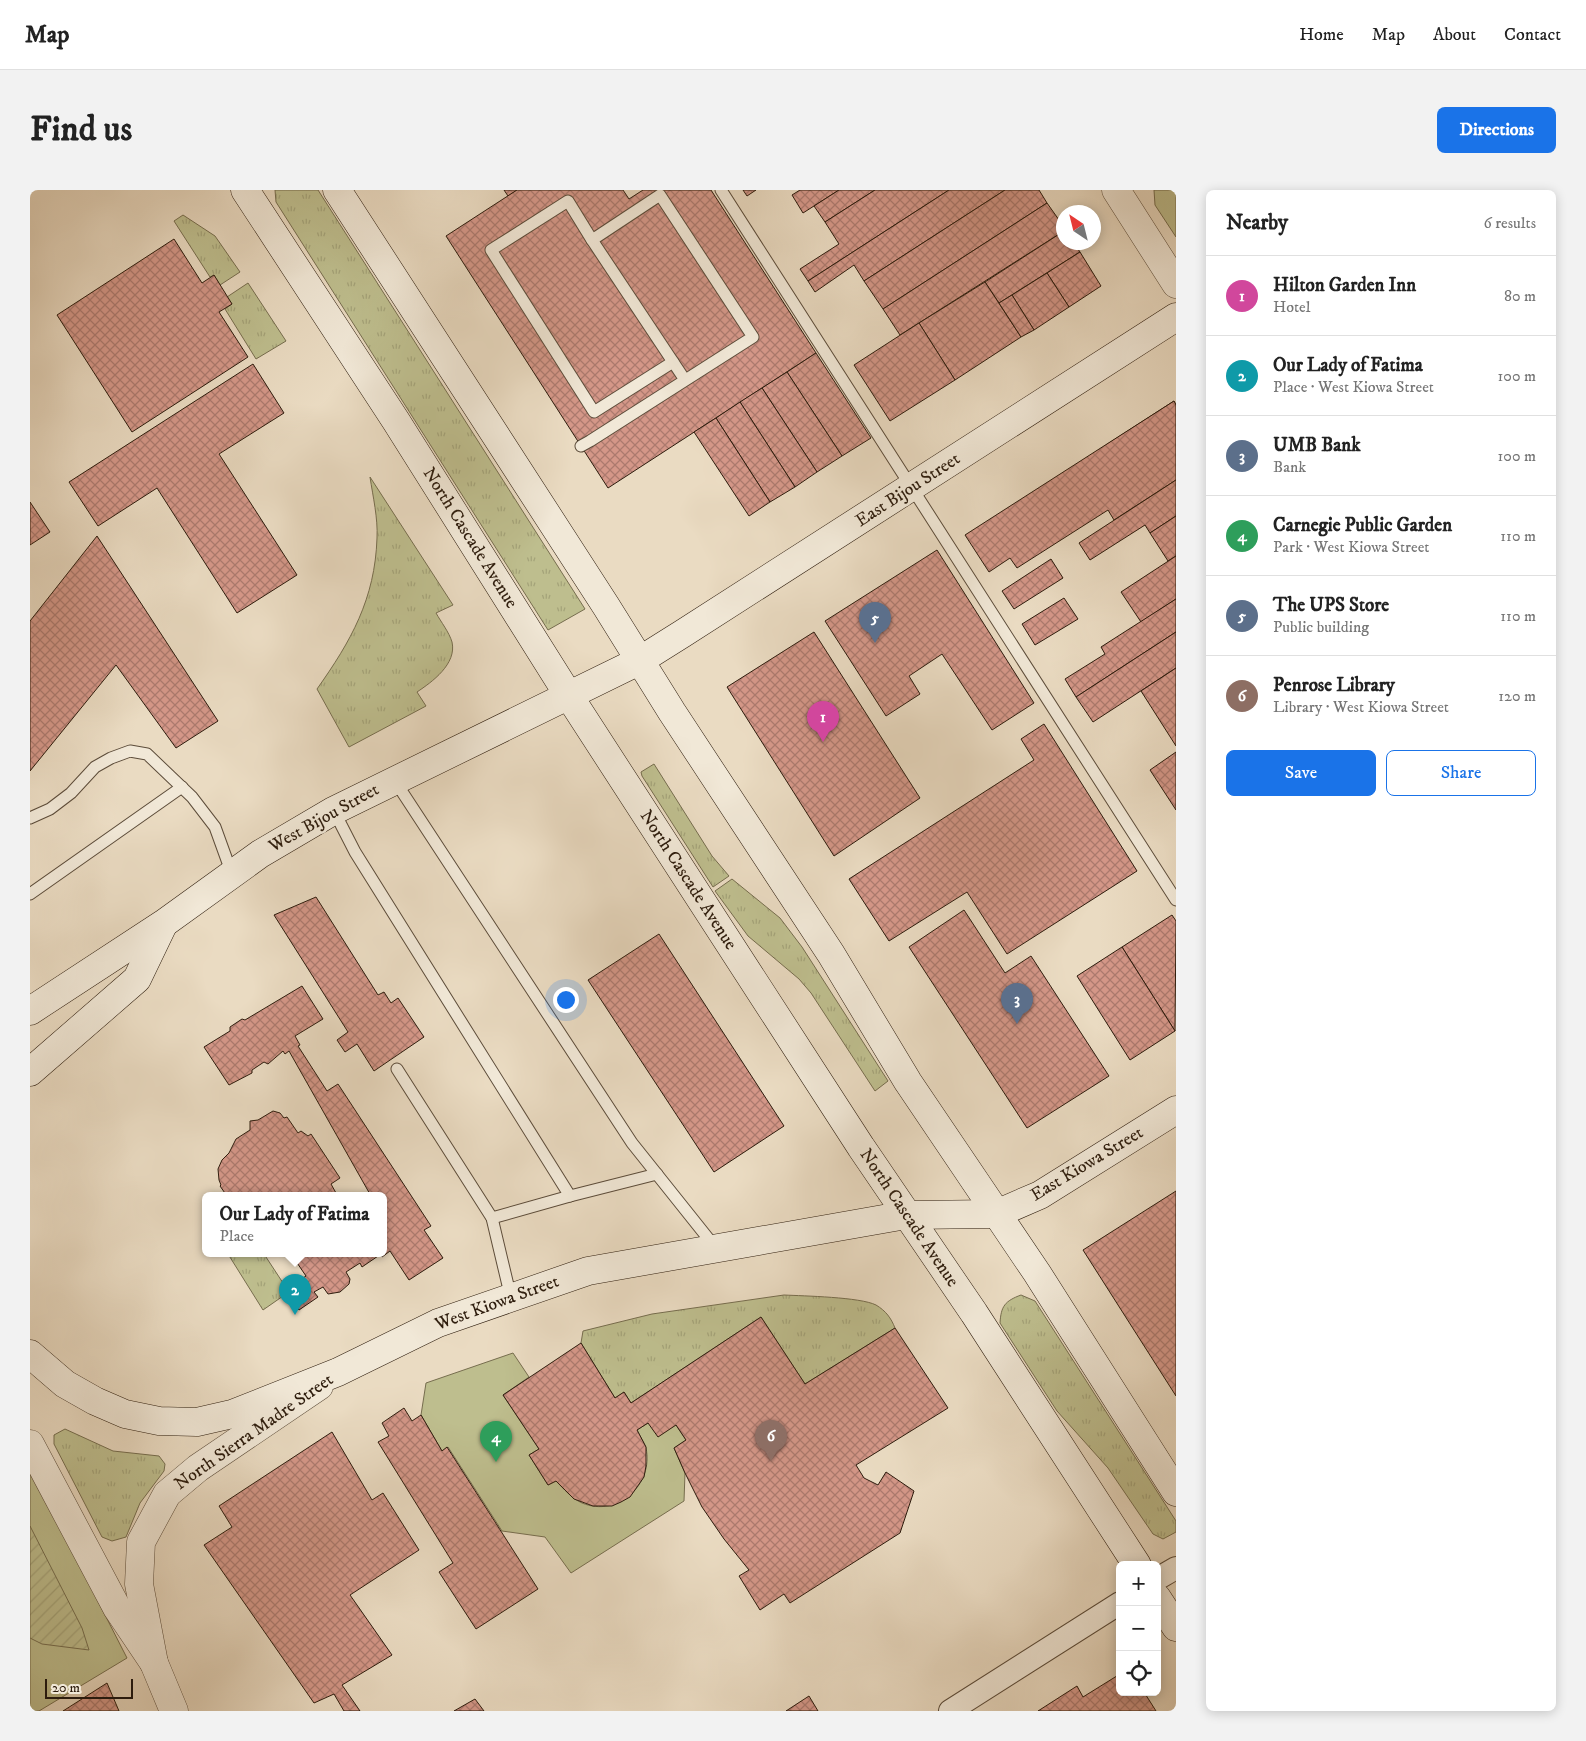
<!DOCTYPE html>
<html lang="en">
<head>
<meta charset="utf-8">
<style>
	:root { --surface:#fff; --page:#f2f2f2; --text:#222; --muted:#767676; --line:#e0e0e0; --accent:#1a73e8 }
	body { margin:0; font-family:"IM FELL DW Pica",serif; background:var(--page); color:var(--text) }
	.controls { position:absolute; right:15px; bottom:15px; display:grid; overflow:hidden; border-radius:8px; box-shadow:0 2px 12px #0003 }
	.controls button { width:45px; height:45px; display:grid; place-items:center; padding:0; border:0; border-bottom:1px solid var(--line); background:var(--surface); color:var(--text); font:25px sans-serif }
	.compass { position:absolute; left:1026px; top:15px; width:45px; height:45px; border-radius:50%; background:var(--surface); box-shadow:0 2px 12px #0003; rotate:325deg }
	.scale { position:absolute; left:15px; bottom:12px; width:88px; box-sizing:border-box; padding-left:5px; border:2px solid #2d1c0d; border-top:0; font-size:14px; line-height:18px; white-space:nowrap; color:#2d1c0d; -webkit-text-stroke:4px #f1e8d7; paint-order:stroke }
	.you { position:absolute; left:535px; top:809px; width:18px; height:18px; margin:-12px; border:4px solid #fff; border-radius:50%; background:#1a73e8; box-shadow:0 0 0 8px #1a73e833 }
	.badge { display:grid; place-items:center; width:32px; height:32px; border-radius:50%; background:var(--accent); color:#fff; font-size:16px; font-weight:700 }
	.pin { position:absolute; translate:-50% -41px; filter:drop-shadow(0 1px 2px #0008) }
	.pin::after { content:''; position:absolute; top:26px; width:18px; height:15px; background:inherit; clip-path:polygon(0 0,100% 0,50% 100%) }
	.popup { position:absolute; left:172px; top:1002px; width:185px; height:65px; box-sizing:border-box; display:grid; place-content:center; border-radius:8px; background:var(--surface); filter:drop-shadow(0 1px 4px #0005); font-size:16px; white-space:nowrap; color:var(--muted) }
	.popup b { font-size:19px; color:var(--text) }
	.popup::after { content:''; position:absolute; left:50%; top:100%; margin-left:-10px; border:10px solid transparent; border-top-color:var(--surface) }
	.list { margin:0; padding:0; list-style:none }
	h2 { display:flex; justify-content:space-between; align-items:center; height:65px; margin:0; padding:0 20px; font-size:21px }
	h2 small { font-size:16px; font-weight:400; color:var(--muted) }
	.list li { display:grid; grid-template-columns:32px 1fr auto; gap:15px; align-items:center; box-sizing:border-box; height:80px; padding:0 20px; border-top:1px solid var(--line) }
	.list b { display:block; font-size:19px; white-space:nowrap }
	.list p { margin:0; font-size:16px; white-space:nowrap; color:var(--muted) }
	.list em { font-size:16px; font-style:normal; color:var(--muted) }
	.actions { display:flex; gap:10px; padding:15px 20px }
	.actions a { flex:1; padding:11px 0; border:1px solid var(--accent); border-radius:8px; text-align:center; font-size:18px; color:var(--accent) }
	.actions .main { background:var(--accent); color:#fff }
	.icon { flex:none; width:28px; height:28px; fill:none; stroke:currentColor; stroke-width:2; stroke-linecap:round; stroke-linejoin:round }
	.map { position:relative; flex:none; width:1146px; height:1521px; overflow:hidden; border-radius:8px }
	header { display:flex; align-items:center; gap:30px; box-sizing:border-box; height:70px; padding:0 25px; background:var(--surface); border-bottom:1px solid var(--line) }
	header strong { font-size:24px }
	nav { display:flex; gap:28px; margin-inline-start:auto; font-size:18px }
	.intro { display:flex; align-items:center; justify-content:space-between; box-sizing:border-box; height:120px; padding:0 30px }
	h1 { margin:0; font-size:35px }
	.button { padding:12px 22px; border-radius:8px; background:var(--accent); color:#fff; font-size:18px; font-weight:700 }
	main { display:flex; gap:30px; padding:0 30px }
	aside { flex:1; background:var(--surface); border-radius:8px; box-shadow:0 2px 12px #0003 }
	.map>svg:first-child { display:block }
	.grass { fill:url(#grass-tufts); stroke:#766d4e }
	.park { fill:#bebe8e; stroke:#766d4e }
	.garden { fill:url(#garden-furrows); stroke:#766d4e }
	.building { fill:url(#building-cross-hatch); stroke:#2d1c0d }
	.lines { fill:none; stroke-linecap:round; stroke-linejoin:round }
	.service-casing { stroke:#5c4c3a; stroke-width:13 }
	.minor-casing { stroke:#5c4c3a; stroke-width:24 }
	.tertiary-casing { stroke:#5c4c3a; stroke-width:29 }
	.secondary-casing { stroke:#2d1c0d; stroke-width:29 }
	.service { stroke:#f1e8d7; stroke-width:11 }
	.minor { stroke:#f1e8d7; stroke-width:22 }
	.tertiary { stroke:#f1e8d7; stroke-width:28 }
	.secondary { stroke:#f1e8d7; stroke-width:28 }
	.labels { text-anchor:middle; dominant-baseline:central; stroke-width:5; stroke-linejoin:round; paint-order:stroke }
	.street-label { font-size:18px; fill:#2d1c0d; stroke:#f1e8d7 }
</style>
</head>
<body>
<header>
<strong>Map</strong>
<nav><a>Home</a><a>Map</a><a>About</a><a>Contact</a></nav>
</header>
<div class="intro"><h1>Find us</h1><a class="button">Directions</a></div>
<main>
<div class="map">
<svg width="1146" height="1521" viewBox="0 0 1146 1521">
	<defs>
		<pattern id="grass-tufts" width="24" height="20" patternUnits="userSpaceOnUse" patternTransform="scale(1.25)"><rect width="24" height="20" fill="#bebe8e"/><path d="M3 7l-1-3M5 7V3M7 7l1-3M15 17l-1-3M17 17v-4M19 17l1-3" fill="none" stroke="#a4a379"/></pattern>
		<pattern id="garden-furrows" width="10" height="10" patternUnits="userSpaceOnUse" patternTransform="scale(1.25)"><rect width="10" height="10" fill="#bebe8e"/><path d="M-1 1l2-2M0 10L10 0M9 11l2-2" fill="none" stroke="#a4a379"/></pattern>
		<pattern id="building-cross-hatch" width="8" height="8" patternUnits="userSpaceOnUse" patternTransform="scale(1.25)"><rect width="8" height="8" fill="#d49788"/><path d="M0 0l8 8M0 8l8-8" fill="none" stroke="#ac7a6e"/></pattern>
	</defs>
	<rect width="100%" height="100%" fill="#eadbc2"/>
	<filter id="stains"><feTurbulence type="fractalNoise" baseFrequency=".004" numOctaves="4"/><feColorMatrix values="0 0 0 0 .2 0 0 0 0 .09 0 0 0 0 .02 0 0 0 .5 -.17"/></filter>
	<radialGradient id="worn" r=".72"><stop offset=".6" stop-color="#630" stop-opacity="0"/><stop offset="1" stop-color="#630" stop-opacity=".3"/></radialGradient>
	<!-- grass -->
	<g class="grass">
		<path d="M245 0H288L555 419 518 440 246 12Z"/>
		<path d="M153 25 185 46 210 82 190 95 184 85 180 87 144 31Z"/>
		<path d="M218 93 256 151 226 169 195 119 202 114 197 107Z"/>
		<path d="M340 287 423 415 406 423C411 432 419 442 422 452 427 474 402 492 387 502L396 516 319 557 287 499C321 451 345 409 347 348 348 328 343 307 340 287Z"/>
		<path d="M624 574 682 666 699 686 683 697 612 586 611 582Z"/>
		<path d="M702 689 750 728 772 757 858 891 845 901 781 803 769 789 718 746 685 701Z"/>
		<path d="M198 1064H234L255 1096 253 1098 256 1104 233 1120Z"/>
		<path d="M754 1105C774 1106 830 1107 846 1115 856 1121 861 1128 865 1138L775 1194 731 1127 601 1213 594 1202 585 1208 551 1153 553 1141 622 1124Z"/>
		<path d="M991 1105 1005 1111 1146 1331V1342L1133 1349 1123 1344 1078 1278 1027 1221 970 1133C971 1116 975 1111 991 1105Z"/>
		<path d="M35 1239 83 1261 129 1266 135 1274 134 1281 110 1313 96 1347 82 1351 72 1347 24 1254V1245Z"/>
	</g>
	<!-- park -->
	<g class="park">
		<path d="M1124 0H1146V47L1125 15Z"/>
		<path d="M483 1163 499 1187 473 1205 509 1259 499 1265 518 1295 526 1291C534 1299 541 1308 552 1313 588 1328 624 1294 616 1258 614 1252 610 1246 607 1240L618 1233 646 1235 656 1250 644 1258 655 1283 654 1311 541 1383 515 1347 472 1341 418 1257 412 1261 391 1225 396 1193Z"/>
		<path d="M0 1278 97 1468 9 1521H0Z"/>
	</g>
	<!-- garden -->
	<path class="garden" d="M0 1336 52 1438 59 1460 12 1454 0 1448Z"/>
	<!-- building -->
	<g class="building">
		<path d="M474 0H487L478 6Z"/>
		<path d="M487 0H593L599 9 613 0H681L786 163 578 298 416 46Z"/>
		<path d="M713 0H726L717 6Z"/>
		<path d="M770 0H809L773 23 762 5Z"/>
		<path d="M809 0H845L795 32 784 16Z"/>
		<path d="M845 0H919L778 91 770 79 809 54 795 32Z"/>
		<path d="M919 0H975L834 91 824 75 785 102 778 91Z"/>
		<path d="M975 0H1009L1017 13 853 119 834 91Z"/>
		<path d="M1017 13 1034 37V41L870 145 853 119Z"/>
		<path d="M1034 41V52H1043L1050 62 969 113 955 92Z"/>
		<path d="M144 49 172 93 184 85 202 114 189 122 218 167 102 242 27 125Z"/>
		<path d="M1050 62 1071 96 1039 117 1017 83Z"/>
		<path d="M1017 83 1039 117 1004 140 982 105Z"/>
		<path d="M955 92 991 147 925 190 889 133Z"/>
		<path d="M982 105 1004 140 991 147 969 113Z"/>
		<path d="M889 133 925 190 860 231 824 175Z"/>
		<path d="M786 163 841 248 812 266 757 182Z"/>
		<path d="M223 174 254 223 189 264 267 385 207 423 127 298 68 336 39 292Z"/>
		<path d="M757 182 812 266 787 282 732 198Z"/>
		<path d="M732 198 787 282 765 297 710 212Z"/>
		<path d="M1144 211 1146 215V250L1094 284 1076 255Z"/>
		<path d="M1144 211 1146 215V290L1084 330 1078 320 987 378 980 368 959 382 935 345Z"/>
		<path d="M710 212 765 297 740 312 686 228Z"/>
		<path d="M686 228 740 312 719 326 664 242Z"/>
		<path d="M1146 290V326L1120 343 1115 335 1060 370 1049 353Z"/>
		<path d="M0 312 20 342 0 355Z"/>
		<path d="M1146 326V366L1138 371 1120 343Z"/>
		<path d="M67 346 188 531 146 558 86 475 0 581V431Z"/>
		<path d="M907 360 1004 513 962 540 912 464 879 486 890 504 856 526 795 431Z"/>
		<path d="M1146 366V409L1111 432 1091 402Z"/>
		<path d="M1021 369 1033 388 984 419 972 401Z"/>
		<path d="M1034 408 1048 429 1005 455 992 434Z"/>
		<path d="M1146 409V442L1046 507 1035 489 1075 464 1071 457Z"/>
		<path d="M784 442 890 608 804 666 697 497Z"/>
		<path d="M1146 442V478L1063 532 1046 507Z"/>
		<path d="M1146 478V556L1111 501Z"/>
		<path d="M1014 534 1107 681 977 764 937 702 859 751 819 689 1004 570 991 549Z"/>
		<path d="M1146 562V620L1120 580Z"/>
		<path d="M286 707 348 805 354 802 361 813 368 808 394 847 344 881 327 854 315 862 307 850 318 842 244 725Z"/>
		<path d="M934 720 975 783 1001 766 1079 886 997 938 879 757Z"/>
		<path d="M1142 725 1146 731 1145 841 1092 757Z"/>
		<path d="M629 744 754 936 684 982 558 790Z"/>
		<path d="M1092 757 1145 841 1100 870 1047 786Z"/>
		<path d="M272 796 293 829 265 846 270 855 268 856 297 901 308 894 401 1036 394 1040 413 1068 379 1090 360 1061 352 1067 351 1064 332 1077 330 1073 316 1082 320 1089 319 1094 310 1102 298 1104 293 1097 284 1102 288 1107 269 1120 255 1100 276 1086 261 1064H354V1006H341L259 861 255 864 253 861 238 874 234 872 222 880V883L199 895 174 857 200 841V837L212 829 215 830Z"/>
		<path d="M243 921 250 923 254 928 257 927 268 943 271 941 278 946 281 944 310 988 301 994 306 1003 303 1006H197L190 996 191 995 189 990 188 979 192 970 199 963 206 949 220 940V931L228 930Z"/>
		<path d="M1146 1001V1206L1053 1060Z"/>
		<path d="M731 1127 775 1194 865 1138 918 1218 826 1275 834 1288 848 1295 856 1282 884 1301 870 1343 760 1413 754 1404 730 1420 709 1386 719 1380 694 1349 672 1317 655 1283 644 1258 656 1250 646 1235 628 1247 618 1233 607 1240 616 1257V1276L614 1287 600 1307 591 1312 582 1316H563L544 1309 526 1291 518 1295 499 1265 509 1259 473 1205 551 1153 585 1208 594 1202 601 1213Z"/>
		<path d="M374 1218 382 1231 391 1225 412 1261 417 1257 508 1399 446 1439 409 1382 423 1373 348 1252 359 1246 352 1233Z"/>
		<path d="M302 1242 342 1310 353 1303 389 1360 320 1405 362 1465 312 1495 330 1521H314L304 1504 284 1513 174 1355 202 1337 189 1316Z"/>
		<path d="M1090 1484V1502H1114L1126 1521H1008L1047 1496 1053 1507Z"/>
		<path d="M77 1493 89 1521H33Z"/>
		<path d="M779 1506 788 1521H756Z"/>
		<path d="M445 1509 454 1521H424Z"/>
	</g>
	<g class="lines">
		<!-- service casing -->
		<g class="service-casing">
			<g id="service">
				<path d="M691 0 1146 710"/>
				<path d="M562 50 538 11 461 60 564 222 643 172"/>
				<path d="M551 256 560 251 723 147 630 5 562 50 655 190"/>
				<path d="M365 591 602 953 685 1057"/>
				<path d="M304 621 325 662 540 1006 627 984"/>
				<path d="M0 628 20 619 41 603 65 577 81 568 100 561 117 564 162 607 185 637 202 684"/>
				<path d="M0 704 152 597"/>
				<path d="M367 879 462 1028 481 1108"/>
				<path d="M462 1028 540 1006"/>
			</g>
		</g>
		<!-- minor casing -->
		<g class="minor-casing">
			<g id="minor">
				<path d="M1127 1389 1146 1378"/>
				<path d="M920 1521 1090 1413"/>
			</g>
		</g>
		<!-- tertiary casing -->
		<g class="tertiary-casing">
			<g id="tertiary">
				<path d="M1086 0 1146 94"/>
				<path d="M0 1254 87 1418 124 1473 144 1521"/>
				<path d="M124 1473 109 1394 111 1352 137 1304 168 1278 289 1196"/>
			</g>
		</g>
		<!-- secondary casing -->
		<g class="secondary-casing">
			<g id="secondary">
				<path d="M215 0 366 231 539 506 831 957 944 1123 1107 1375"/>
				<path d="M307 0 576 416 642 522 801 764 878 892 1007 1083 1146 1302"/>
				<path d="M0 821 133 734 230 664 303 621 609 471 652 444 1146 127"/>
				<path d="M0 882 107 789 133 735"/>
				<path d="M0 1164 35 1194 65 1211 95 1224 129 1231 167 1232 202 1224 308 1182 408 1133 558 1081 876 1025 966 1024 1010 1005 1146 920"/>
				<path d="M1127 1408 1146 1437"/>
			</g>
		</g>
		<!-- service -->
		<use href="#service" class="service"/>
		<!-- minor -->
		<use href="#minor" class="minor"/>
		<!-- tertiary -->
		<use href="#tertiary" class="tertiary"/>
		<!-- secondary -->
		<use href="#secondary" class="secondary"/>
	</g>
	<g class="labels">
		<!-- street labels -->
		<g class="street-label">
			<text transform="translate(878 300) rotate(-33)">East Bijou Street</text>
			<text transform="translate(440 348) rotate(58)">North Cascade Avenue</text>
			<text transform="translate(294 628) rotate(-29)">West Bijou Street</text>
			<text transform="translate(658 690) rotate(57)">North Cascade Avenue</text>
			<text transform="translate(1057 974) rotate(-31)">East Kiowa Street</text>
			<text transform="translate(879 1028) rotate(56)">North Cascade Avenue</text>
			<text transform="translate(467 1113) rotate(-20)">West Kiowa Street</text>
			<text transform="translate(224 1242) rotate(-35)">North Sierra Madre Street</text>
		</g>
	</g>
	<rect width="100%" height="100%" filter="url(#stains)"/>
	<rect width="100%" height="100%" fill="url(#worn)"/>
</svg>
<div class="controls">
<button>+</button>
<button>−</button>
<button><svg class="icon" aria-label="locate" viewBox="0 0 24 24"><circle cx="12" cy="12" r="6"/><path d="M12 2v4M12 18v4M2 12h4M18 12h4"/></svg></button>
</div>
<svg class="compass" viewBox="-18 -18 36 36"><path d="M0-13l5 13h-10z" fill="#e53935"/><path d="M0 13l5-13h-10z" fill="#767676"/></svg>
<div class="scale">20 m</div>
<div class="you"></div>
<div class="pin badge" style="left:793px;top:552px;background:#d1479c">1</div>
<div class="pin badge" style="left:265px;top:1125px;background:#0f9aa8">2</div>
<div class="popup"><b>Our Lady of Fatima</b>Place</div>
<div class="pin badge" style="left:987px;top:834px;background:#5c6f8a">3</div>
<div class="pin badge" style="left:466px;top:1272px;background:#2e9e5b">4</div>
<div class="pin badge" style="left:845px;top:453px;background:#5c6f8a">5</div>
<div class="pin badge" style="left:741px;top:1271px;background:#8d6e63">6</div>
</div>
<aside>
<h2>Nearby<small>6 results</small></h2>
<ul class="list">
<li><span class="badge" style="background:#d1479c">1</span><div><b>Hilton Garden Inn</b><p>Hotel</p></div><em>80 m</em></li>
<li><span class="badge" style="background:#0f9aa8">2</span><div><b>Our Lady of Fatima</b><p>Place · West Kiowa Street</p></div><em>100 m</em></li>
<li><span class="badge" style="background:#5c6f8a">3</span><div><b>UMB Bank</b><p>Bank</p></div><em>100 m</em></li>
<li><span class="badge" style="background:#2e9e5b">4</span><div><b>Carnegie Public Garden</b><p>Park · West Kiowa Street</p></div><em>110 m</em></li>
<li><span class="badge" style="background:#5c6f8a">5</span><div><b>The UPS Store</b><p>Public building</p></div><em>110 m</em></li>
<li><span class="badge" style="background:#8d6e63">6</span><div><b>Penrose Library</b><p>Library · West Kiowa Street</p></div><em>120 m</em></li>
</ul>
<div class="actions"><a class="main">Save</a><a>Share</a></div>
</aside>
</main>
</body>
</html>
